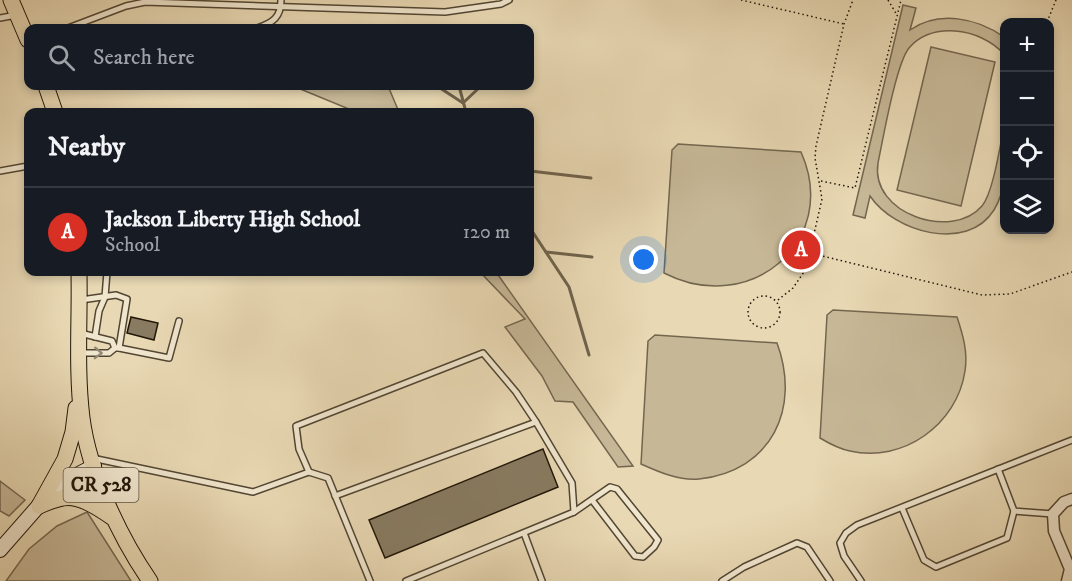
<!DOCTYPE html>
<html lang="en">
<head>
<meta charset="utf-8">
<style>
	:root { --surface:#171b24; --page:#20242c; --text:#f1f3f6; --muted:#9ea1a6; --line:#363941; --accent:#d93025 }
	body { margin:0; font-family:"IM FELL DW Pica",serif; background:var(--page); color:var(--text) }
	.controls { position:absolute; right:18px; top:18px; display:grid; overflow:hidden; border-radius:12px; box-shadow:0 3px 9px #0003 }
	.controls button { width:54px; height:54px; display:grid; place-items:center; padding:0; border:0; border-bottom:2px solid var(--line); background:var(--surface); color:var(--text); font:30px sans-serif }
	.you { position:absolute; left:644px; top:260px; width:21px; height:21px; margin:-15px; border:4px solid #fff; border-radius:50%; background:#1a73e8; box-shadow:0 0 0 9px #1a73e833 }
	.badge { display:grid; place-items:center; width:39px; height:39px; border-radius:50%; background:var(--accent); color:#fff; font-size:20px; font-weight:700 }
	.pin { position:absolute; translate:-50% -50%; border:3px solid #fff; box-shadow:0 2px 6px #0006 }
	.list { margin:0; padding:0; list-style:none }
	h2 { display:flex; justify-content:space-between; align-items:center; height:78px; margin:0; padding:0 24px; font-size:26px }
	h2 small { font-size:20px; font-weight:400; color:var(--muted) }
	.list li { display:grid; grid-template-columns:39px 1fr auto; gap:18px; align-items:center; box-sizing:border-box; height:90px; padding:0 24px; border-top:2px solid var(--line) }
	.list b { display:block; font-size:22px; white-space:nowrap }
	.list p { margin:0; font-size:20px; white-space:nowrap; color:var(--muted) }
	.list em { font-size:20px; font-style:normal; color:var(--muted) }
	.icon { flex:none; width:33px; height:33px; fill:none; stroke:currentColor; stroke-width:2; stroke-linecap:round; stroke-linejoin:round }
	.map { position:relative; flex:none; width:1072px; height:581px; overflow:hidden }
	.search { position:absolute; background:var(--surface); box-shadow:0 3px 9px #0003; left:24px; top:24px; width:510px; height:66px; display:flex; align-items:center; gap:15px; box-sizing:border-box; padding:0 21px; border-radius:12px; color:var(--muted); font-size:22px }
	.panel { position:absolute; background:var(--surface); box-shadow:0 3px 9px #0003; left:24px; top:108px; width:510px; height:168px; border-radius:12px }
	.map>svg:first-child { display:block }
	.green { fill:#c6b796; stroke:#73664f; stroke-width:1.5 }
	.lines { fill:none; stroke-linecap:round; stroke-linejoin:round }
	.stream { stroke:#6f634c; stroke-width:3 }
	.building { fill:#887b61; stroke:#201608; stroke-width:1.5 }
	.service-casing { stroke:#524633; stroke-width:8 }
	.minor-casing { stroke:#524633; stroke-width:13 }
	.secondary-casing { stroke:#201608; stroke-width:16 }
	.primary-casing { stroke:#201608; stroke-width:17 }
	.path { stroke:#201608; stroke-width:1.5; stroke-dasharray:1.5 3; stroke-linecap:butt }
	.service { stroke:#f0e6ce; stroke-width:5 }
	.minor { stroke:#f0e6ce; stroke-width:10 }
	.secondary { stroke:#f0e6ce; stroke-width:14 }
	.primary { stroke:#e8d8b3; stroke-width:15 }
	.oneway { stroke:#928875 }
	.labels { text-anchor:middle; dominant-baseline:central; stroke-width:4.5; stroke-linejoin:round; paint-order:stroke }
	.shield { fill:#f0e6ce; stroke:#5e5443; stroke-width:1.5 }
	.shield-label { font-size:20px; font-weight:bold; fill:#201608 }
</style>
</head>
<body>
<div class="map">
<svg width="1072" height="581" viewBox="0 0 1072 581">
	<rect width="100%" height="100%" fill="#e8d8b3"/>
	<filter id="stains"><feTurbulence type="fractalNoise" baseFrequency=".00333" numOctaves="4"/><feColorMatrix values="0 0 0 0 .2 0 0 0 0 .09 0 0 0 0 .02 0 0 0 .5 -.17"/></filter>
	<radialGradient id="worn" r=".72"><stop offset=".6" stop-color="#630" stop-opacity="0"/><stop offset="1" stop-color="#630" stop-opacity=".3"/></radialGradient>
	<!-- green -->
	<g class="green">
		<path d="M903 5 916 8 910 30C939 10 977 18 1004 37V54C992 41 973 32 955 31 938 30 921 34 909 48 896 64 883 139 878 163 870 214 952 241 982 206 993 193 1000 146 1004 127 1005 154 1009 186 994 210 967 253 894 232 870 196L865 218 853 215Z"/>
		<path d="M931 47 995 62 961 206 897 190Z"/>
		<path d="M293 86H388L399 112H356Z"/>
		<path d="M678 144 801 152C841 242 749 317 664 273L672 150Z"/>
		<path d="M480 272H496L633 466 618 467 573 402 555 401 542 376 505 327 525 319Z"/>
		<path d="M833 310 957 317C963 335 968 352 965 371 957 425 903 463 850 451 839 449 830 444 820 438L827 315Z"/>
		<path d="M655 335 777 343C801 408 772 471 699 479 679 481 659 472 641 464L648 341Z"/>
		<path d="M0 481 25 500 9 516 0 511Z"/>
		<path d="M87 512 131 581H6L29 549 57 526Z"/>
	</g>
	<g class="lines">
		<!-- stream -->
		<g class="stream">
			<path d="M437 86 463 103 481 86"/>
			<path d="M459 86 466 112"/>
			<path d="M530 171 591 178"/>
			<path d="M530 228 569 287 589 355"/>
			<path d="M546 252 592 257"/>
		</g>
	</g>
	<!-- building -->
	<g class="building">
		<path d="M131 317 158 323 154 340 127 333Z"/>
		<path d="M543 449 558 487 385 558 369 520Z"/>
	</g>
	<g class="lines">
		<!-- service casing -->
		<g class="service-casing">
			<g id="service">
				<path d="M0 18 16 15"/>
				<path d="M68 28 126 6 145 2 445 12 501 4 509 0"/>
				<path d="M257 28C273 23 281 17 281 0"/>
				<path d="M0 171 28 166"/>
				<path d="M81 300 116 295 127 299 119 348"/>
				<path d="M80 333 112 341 115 348"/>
				<path d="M95 337 99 311 105 297 107 272"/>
				<path d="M80 353H109L115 348H119L169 358 179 321"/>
				<path d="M92 458 253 492 309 472 328 478 370 581"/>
				<path d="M998 469 1014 511 1053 514"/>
				<path d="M309 472 299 449 296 426 483 353 516 392 536 422"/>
				<path d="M335 496 536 422 572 483 574 512 406 581"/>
				<path d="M902 508 924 560 936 567 1007 538 1014 511"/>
				<path d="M574 512 610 487 617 489 658 540 654 547 643 557 635 556 592 500"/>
				<path d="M524 533 542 581"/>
				<path d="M722 581 744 567 797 543 807 547 830 581"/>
				<path d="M861 581 844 556 840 543 846 533 857 525 1072 440"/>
			</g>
		</g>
		<!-- minor casing -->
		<g class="minor-casing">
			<path id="minor" d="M1067 581 1070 569 1054 531 1053 514 1064 502 1072 499"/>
		</g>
		<!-- secondary casing -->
		<g class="secondary-casing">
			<path id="secondary" d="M0 550 56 486 94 466"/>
		</g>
		<!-- primary casing -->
		<g class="primary-casing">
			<g id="primary">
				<path d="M11 0 28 40"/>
				<path d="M46 86 55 112"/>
				<path d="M79 272C80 320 76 369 82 418 89 472 119 536 150 581"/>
				<path d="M39 506 65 459 73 432 76 408"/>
				<path d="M39 506C46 503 55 499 63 498 80 495 100 509 113 518"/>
			</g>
		</g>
		<!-- path -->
		<g class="path">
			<path d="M741 0 844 24"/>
			<path d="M888 0 897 15"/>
			<path d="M1047 22 1056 0"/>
			<path d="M821 181 855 188 901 0"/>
			<path d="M810 253 982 295 1010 294 1072 272"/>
			<circle cx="764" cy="312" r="16"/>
			<path d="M778 300 793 288 806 269 822 199 815 158 816 146 844 24 853 0"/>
		</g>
		<!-- service -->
		<use href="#service" class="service"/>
		<!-- minor -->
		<use href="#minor" class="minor"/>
		<!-- secondary -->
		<use href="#secondary" class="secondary"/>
		<!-- primary -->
		<use href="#primary" class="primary"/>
	</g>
	<!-- one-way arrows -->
	<defs><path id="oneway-chevron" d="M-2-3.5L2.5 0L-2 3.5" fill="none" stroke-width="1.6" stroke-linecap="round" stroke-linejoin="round" transform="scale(1.5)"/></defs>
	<use class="oneway" href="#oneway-chevron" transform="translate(98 353) rotate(2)"/>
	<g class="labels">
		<!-- shield labels -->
		<rect class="shield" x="63.5" y="468" width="75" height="34" rx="4.5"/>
		<g class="shield-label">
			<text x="101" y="485">CR 528</text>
		</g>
	</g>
	<rect width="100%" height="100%" filter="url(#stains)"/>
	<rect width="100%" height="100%" fill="url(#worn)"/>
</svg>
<div class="controls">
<button>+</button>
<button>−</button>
<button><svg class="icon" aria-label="locate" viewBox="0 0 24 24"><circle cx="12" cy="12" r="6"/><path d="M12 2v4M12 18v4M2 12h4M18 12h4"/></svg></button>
<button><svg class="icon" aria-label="layers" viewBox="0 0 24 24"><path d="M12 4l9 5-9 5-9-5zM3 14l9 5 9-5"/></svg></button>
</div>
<div class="you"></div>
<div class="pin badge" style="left:801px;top:250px">A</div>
<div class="search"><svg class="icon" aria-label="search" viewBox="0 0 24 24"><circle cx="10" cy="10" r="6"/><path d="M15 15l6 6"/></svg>Search here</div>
<section class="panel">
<h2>Nearby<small></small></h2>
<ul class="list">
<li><span class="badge">A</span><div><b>Jackson Liberty High School</b><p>School</p></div><em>120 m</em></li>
</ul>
</section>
</div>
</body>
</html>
